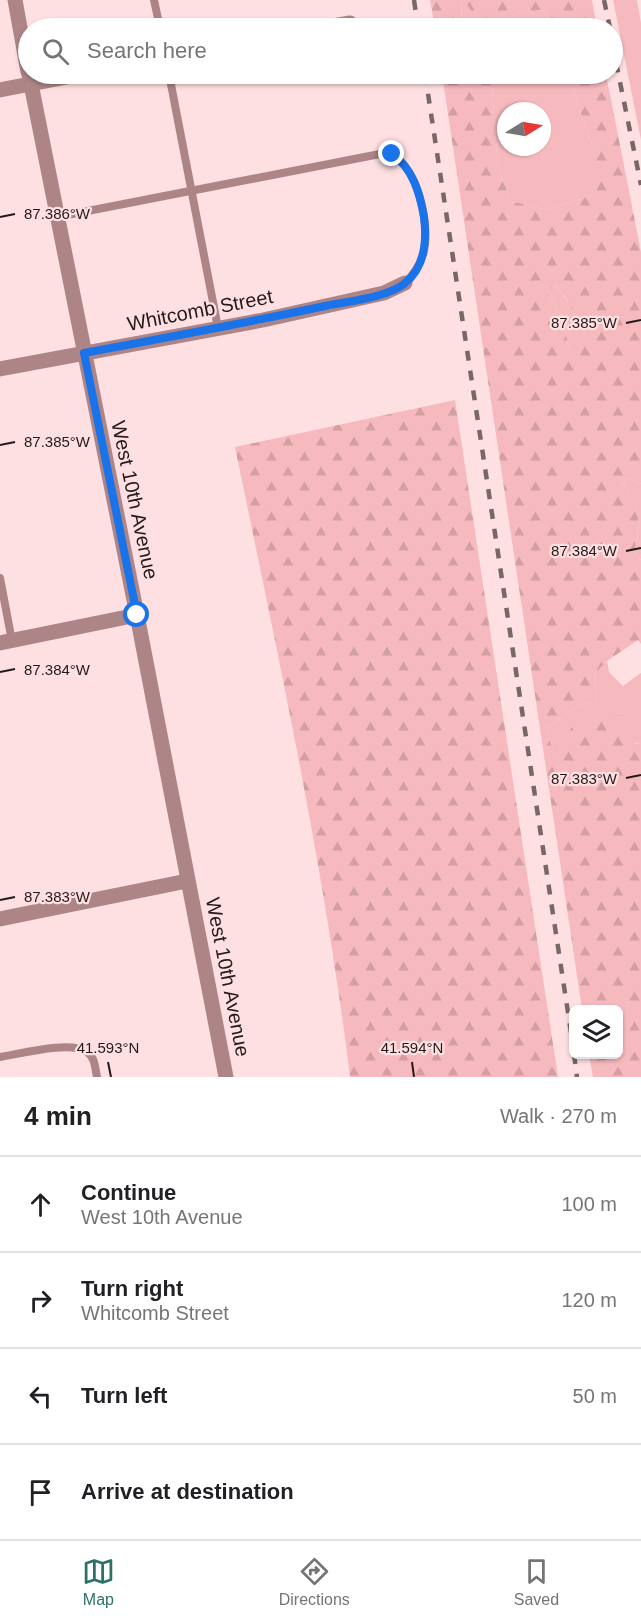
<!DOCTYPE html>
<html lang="en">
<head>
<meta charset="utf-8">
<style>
	:root { --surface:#fff; --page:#f6f6f6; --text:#202124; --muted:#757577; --line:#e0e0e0; --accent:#2b7166 }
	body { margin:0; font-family:Helvetica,sans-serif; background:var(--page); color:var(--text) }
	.controls { position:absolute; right:18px; bottom:18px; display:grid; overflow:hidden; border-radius:9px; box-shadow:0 2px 4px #0004 }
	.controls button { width:54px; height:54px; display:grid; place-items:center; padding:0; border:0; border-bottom:2px solid var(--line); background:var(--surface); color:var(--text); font:30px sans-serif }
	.compass { position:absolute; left:497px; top:102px; width:54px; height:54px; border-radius:50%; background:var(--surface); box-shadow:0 2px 4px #0004; rotate:79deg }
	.stop { position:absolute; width:18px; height:18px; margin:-14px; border:4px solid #1a73e8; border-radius:50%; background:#fff }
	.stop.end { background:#1a73e8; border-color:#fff; box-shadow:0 2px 6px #0008 }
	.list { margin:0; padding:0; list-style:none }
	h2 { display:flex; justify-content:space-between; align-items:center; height:78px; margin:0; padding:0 24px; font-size:26px }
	h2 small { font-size:20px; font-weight:400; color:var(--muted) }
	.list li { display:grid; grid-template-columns:39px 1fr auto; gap:18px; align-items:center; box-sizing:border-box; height:96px; padding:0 24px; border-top:2px solid var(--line) }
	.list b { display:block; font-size:22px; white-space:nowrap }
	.list p { margin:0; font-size:20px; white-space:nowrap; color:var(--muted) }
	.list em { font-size:20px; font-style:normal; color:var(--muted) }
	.icon { flex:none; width:33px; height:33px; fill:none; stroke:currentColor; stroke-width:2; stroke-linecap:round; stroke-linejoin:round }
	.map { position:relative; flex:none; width:641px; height:1077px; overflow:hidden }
	.search { position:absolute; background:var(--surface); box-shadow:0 2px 4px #0004; left:18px; right:18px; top:18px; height:66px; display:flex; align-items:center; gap:15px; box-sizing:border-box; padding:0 21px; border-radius:33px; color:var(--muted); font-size:22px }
	.sheet { height:462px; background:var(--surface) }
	nav { display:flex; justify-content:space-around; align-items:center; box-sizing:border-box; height:84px; border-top:2px solid var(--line); background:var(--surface); font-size:16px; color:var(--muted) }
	nav a { display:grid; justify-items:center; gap:3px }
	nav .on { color:var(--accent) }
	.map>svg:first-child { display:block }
	.green { fill:#f6babe; fill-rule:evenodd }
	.forest { fill:url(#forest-firs); fill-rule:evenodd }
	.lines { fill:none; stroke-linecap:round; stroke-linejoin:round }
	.lane { stroke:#ad8587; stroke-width:8 }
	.street { stroke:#ad8587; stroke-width:15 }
	.rail { stroke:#796768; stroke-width:4.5; stroke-dasharray:10 10; stroke-linecap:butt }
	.route { stroke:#1a73e8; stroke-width:8 }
	.ticks { fill:none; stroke:#241a1a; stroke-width:2 }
	.labels { text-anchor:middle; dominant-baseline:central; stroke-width:4.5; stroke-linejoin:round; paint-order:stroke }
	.street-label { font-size:20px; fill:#241a1a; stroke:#ffe0e2 }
	.ticks-label { font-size:15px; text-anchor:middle; fill:#241a1a; stroke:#ffe0e2; stroke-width:4.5; stroke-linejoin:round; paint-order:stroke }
</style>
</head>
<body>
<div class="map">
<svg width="641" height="1077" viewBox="0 0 641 1077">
	<defs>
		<pattern id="forest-firs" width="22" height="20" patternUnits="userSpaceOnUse" patternTransform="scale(1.5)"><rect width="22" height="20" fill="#f6babe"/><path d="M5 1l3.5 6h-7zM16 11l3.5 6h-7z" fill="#d39fa3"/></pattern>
	</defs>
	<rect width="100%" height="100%" fill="#ffe0e2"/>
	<!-- green -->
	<g class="green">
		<path d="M462 0H464L483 25 491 28H461Z"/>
		<path d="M613 0H637L641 23V140Z"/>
		<path d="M543 10 551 28H500L516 13Z"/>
		<path d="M491 74H567L593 147V195L547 210 511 201 498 168ZM506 111H542V147H506Z"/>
		<path d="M555 285C574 309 582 318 574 349L569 348 562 317 547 293Z"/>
		<path d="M628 478 641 484V560L634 552C641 519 641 513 623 484Z"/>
		<path d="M607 661 609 672 623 686 641 673V743L551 750 547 728 579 705 597 701 594 674Z"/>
	</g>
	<!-- forest -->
	<g class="forest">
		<path d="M430 0H462L461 28H435Z"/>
		<path d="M464 0H592L597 28H551L543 10 516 13 500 28C482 29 473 14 464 0Z"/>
		<path d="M442 74H491L498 168 511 201 547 210 593 195V147L567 74H606L641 252V484L628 478 623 484C641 513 641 518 634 552L641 560V644L638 640 607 661 594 674 597 701 579 705 547 728 552 750 579 719 623 715 635 744 641 743V1077H593L589 1055 618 1054V1010L582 1009ZM555 285C574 307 582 320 573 348H569L562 317 547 293Z"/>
		<path d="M455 400 558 1077H350C324 865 278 656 235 447Z"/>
	</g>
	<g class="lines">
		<!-- lane -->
		<g class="lane">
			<path d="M154 0 160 28"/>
			<path d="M169 74 218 328"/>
			<path d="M57 217 385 153C417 159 430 223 424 251 421 264 414 274 405 283"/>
			<path d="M0 578 12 641"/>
			<path d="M0 1057C20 1054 71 1040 87 1052 95 1057 95 1068 97 1077"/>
		</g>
		<!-- street -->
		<g class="street">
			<path d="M15 0 28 72"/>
			<path d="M322 28 350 23"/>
			<path d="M29 74 137 615 226 1077"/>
			<path d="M0 90 82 74"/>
			<path d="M0 369 263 320 384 293 405 283"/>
			<path d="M0 643 137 615"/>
			<path d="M0 919 187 881"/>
		</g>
		<!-- rail -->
		<g class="rail">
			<path d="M414 0 418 28"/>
			<path d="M604 0 610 28"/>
			<path d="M612 43 641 185"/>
			<path d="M425 74 574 1052"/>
			<path d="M574 1054 577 1077"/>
		</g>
	</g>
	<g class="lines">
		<!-- route -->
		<path class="route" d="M137 615 84 353C165 338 245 323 325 306 349 301 385 298 404 284 425 268 427 241 424 217 420 194 413 168 392 154"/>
	</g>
	<!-- ticks -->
	<path class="ticks" d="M0 217 15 214M626 323 641 320M0 445 15 442M626 551 641 548M0 672 15 669M626 778 641 775M0 900 15 897M108 1062 111 1077M412 1062 414 1077"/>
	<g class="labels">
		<!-- street labels -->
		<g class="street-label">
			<text transform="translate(200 310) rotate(-11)">Whitcomb Street</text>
			<text transform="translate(135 500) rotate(78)">West 10th Avenue</text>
			<text transform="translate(228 977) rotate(79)">West 10th Avenue</text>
		</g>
	</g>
	<g class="ticks-label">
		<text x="57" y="219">87.386°W</text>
		<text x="584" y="328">87.385°W</text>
		<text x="57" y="447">87.385°W</text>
		<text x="584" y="556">87.384°W</text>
		<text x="57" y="675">87.384°W</text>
		<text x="584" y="784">87.383°W</text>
		<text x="57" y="902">87.383°W</text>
		<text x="108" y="1053">41.593°N</text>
		<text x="412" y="1053">41.594°N</text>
	</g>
</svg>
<div class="controls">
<button><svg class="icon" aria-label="layers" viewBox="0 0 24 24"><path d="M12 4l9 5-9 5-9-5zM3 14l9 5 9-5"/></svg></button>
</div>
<svg class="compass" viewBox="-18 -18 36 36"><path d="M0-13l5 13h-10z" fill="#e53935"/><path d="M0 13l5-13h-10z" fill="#757577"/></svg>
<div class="stop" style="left:137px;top:615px"></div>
<div class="stop end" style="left:392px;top:154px"></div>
<div class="search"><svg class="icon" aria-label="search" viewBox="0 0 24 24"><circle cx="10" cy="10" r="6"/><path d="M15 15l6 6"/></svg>Search here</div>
</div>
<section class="sheet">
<h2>4 min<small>Walk · 270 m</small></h2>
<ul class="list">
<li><svg class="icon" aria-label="ahead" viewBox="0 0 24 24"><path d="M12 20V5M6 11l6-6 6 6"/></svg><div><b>Continue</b><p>West 10th Avenue</p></div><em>100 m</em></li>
<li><svg class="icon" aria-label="right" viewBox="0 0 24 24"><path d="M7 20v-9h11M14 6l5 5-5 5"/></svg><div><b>Turn right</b><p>Whitcomb Street</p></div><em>120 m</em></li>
<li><svg class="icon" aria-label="left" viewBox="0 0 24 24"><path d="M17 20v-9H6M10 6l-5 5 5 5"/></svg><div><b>Turn left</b></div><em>50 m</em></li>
<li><svg class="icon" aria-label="arrive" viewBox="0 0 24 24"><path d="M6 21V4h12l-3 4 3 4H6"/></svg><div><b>Arrive at destination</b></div></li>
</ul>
</section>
<nav>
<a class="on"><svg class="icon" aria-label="map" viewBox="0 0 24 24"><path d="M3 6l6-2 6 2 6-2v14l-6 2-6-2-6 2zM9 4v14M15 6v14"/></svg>Map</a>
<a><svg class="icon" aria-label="directions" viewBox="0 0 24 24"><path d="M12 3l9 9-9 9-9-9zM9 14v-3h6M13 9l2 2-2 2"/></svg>Directions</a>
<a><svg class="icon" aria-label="saved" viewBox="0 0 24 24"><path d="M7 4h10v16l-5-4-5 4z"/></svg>Saved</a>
</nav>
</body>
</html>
